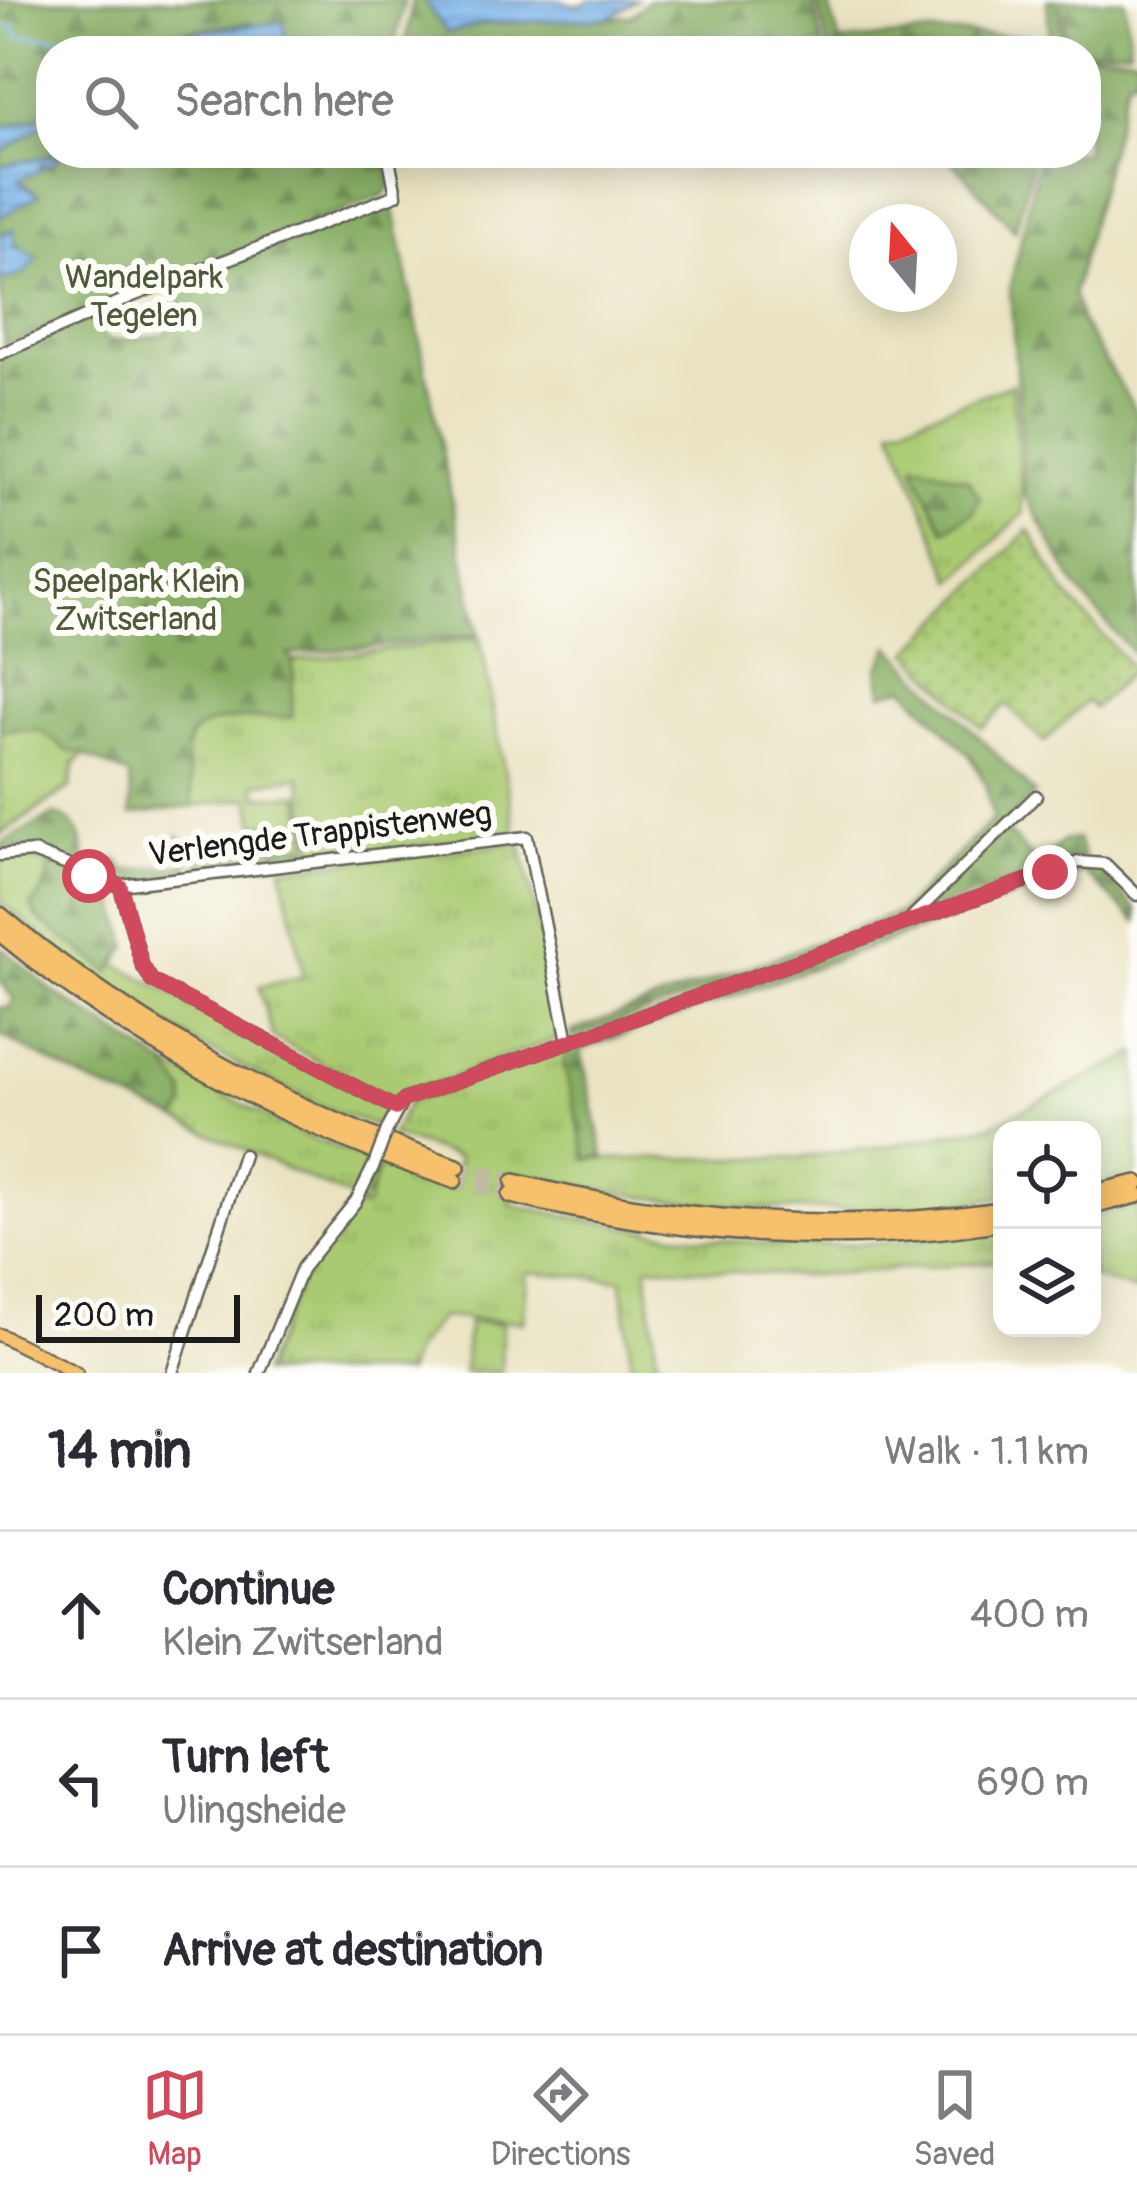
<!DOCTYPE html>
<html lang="en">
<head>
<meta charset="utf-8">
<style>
	:root { --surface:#fff; --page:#f7f7f7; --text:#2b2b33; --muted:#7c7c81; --line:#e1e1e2; --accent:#d1495b }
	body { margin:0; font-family:Pangolin,sans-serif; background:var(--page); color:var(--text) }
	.controls { position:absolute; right:36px; bottom:36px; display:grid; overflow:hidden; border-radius:24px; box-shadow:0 6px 30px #0003 }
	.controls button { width:108px; height:108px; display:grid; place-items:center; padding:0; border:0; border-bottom:3px solid var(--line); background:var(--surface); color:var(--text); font:60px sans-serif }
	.compass { position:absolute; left:849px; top:204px; width:108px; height:108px; border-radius:50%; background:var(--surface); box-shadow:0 6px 30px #0003; rotate:342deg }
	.scale { position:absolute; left:36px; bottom:30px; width:204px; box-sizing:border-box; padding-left:12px; border:6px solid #1c1c1c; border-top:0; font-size:33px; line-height:42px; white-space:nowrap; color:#1c1c1c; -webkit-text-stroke:9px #fdfcf7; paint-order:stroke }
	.stop { position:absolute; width:36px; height:36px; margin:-27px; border:9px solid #d1495b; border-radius:50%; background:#fff }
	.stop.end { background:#d1495b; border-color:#fff; box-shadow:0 3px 12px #0008 }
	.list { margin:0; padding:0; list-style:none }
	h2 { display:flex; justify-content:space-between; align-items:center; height:156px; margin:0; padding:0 48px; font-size:51px }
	h2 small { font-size:39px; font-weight:400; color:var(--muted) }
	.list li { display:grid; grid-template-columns:78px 1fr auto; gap:36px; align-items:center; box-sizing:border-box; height:168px; padding:0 48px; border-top:3px solid var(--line) }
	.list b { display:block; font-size:45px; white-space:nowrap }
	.list p { margin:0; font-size:39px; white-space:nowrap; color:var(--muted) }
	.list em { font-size:39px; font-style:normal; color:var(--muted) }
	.icon { flex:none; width:66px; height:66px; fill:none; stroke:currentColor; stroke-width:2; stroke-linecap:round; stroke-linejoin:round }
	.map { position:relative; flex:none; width:1137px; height:1373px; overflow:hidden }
	.search { position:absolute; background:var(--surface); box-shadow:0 6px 30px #0003; left:36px; right:36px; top:36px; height:132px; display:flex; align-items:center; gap:30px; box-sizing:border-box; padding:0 42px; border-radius:48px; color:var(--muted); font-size:45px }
	.sheet { height:660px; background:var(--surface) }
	nav { display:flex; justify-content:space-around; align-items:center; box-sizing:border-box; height:168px; border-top:3px solid var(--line); background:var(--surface); font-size:33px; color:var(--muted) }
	nav a { display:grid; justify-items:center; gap:6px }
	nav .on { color:var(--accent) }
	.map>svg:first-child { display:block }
	.grass { fill:url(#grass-tufts); stroke:#637347; stroke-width:3 }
	.forest { fill:url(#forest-firs); stroke:#526540; stroke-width:3 }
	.garden { fill:url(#garden-dots); stroke:#637347; stroke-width:3 }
	.pitch { fill:#aaca72; stroke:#637347; stroke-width:3 }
	.water { fill:url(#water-rules); stroke:#4c6884; stroke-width:3 }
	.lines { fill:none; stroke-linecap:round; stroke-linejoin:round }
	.stream { stroke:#7bb5ec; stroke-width:3 }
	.highway-tunnel { stroke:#c1bba1; stroke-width:15; stroke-dasharray:15 8; stroke-linecap:butt }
	.minor-casing { stroke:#646256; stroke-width:15 }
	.major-casing { stroke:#646256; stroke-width:16 }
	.highway-casing { stroke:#646256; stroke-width:20 }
	.minor { stroke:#fff; stroke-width:10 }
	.major { stroke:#f7c06c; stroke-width:12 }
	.highway { stroke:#f7c06c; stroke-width:15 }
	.minor-bridge-casing { stroke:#646256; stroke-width:15; stroke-linecap:butt }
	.minor-bridge { stroke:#fff; stroke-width:10 }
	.route { stroke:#d1495b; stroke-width:15 }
	.labels { text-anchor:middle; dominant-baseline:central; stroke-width:12; stroke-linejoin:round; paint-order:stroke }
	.park-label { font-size:33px; fill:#4e593a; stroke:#fdfcf7 }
	.street-label { font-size:33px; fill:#1c1c1c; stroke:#fdfcf7 }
</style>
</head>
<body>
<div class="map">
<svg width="1137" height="1373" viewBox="0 0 1137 1373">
	<defs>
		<pattern id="grass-tufts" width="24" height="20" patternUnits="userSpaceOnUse" patternTransform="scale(3)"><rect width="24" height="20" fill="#aaca72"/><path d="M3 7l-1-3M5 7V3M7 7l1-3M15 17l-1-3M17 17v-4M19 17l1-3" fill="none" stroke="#92ad62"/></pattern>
		<pattern id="forest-firs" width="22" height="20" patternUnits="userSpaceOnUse" patternTransform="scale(3)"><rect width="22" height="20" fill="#87ae64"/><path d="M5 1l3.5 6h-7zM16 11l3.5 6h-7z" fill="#6e8d52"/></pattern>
		<pattern id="garden-dots" width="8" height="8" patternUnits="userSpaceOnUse" patternTransform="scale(3)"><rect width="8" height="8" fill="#aaca72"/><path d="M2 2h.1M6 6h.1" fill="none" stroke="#92ad62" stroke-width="1.8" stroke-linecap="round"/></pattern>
		<pattern id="water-rules" width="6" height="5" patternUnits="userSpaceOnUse" patternTransform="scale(3)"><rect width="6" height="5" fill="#7bb5ec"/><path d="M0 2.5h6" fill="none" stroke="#6a9bca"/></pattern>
	</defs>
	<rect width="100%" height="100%" fill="#fdfcf7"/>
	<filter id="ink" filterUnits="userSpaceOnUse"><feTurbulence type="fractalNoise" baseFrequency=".00833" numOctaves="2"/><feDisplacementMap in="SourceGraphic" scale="24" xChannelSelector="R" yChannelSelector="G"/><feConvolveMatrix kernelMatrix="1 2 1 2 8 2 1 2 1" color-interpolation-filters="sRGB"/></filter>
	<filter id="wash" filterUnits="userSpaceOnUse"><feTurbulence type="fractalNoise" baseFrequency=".004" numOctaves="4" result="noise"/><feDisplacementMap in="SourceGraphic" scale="48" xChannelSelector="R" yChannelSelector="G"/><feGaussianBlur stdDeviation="2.7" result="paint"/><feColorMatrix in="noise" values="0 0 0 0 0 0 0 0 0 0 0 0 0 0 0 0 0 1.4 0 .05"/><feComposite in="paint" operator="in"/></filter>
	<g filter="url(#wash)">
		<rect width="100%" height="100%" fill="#eae3c2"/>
		<!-- grass -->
		<g class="grass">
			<path d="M1012 384 1023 514 953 581 892 428Z"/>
			<path d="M480 638 516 834 315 857 300 776 255 784 257 796 300 795 311 858 306 859 304 845 269 849 266 824 255 825 250 798 193 806C192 787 184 765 187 747 191 712 265 719 291 717L293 661Z"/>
			<path d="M521 843 562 1037 390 1100 273 1037 259 987 304 976 282 868Z"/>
			<path d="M28 857 50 863 45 888 31 906 110 971 116 964 385 1106 383 1129 325 1108 197 1044 82 969 0 902V859Z"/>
			<path d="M572 1045 587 1159 796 1158 888 1146 992 1125 1137 1053V1173L1092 1185V1130H1002V1197C824 1219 693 1212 518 1174L510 1204C627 1230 754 1251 874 1243 917 1241 960 1234 1002 1229V1261L801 1276 647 1266 658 1373H632L622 1280 528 1272 523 1322 441 1317 415 1349 406 1373H262L305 1270 375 1171 374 1184 359 1207H366L380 1164 451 1187 459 1158 391 1135 409 1102Z"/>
			<path d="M166 1065 298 1133 369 1160 353 1199 177 1119C192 1098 179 1085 166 1065Z"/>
			<path d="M1137 1205V1291L1092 1277V1215Z"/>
			<path d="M468 1322 502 1324 501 1373H464Z"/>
		</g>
		<!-- forest -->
		<g class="forest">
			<path d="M0 0H404V2L393 51H322L348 46 286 41 250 23 73 45V51H51L46 115 0 128Z"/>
			<path d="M412 0H429L428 7 449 32 483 24 631 16 649 0H813L823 46 770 51H405Z"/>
			<path d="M817 0H827L840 42 930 33 1050 37 1047 0H1057L1063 51H829Z"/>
			<path d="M1061 0H1125L1130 49 1067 51Z"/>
			<path d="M275 41 289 51H135L152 43Z"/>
			<path d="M1086 53 1137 56V78L1128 77 1073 294 1081 322 1137 413V658L1078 590 1025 495 1010 288 1040 153H1086Z"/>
			<path d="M51 120V153H384L391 185 384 195 4 345 0 281 25 273 24 252 7 231 0 236V217L39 195 18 181 60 154 0 166V153Z"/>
			<path d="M945 153H1035L1015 231Z"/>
			<path d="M392 201 479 635 288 655 293 661 292 717C265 719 191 711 187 747 184 765 192 787 193 806L131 815 130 776 84 755 75 764 70 788 0 835V358L101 313 104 321 97 328 108 341 161 335 184 320 176 285Z"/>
			<path d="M918 464 968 479 980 498 973 512 944 530 914 467Z"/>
			<path d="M890 646 1035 794 905 920 573 1038 571 1032 900 912 993 819 985 783 970 756 904 687 882 694 878 669Z"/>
			<path d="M53 815C80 818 84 845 86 868L30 848 3 851 2 843Z"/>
			<path d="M1005 830 1033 858 1020 879 925 913 923 909Z"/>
			<path d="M178 836 192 847 187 875 131 880 97 873 99 860 118 859 125 871 184 865Z"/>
			<path d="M1077 839 1084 857 1052 868 1044 859 1063 841Z"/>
			<path d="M304 845 306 859 201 872 198 857Z"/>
			<path d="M50 863 112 887 128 946 110 972 37 918 31 906 45 888Z"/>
			<path d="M1098 864 1119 881 1114 887 1137 910V922L1083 872 581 1050 604 1156 587 1159 563 1062 572 1045 1081 865Z"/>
			<path d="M0 946 52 991 166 1065 185 1093V1107L177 1119 88 1082 0 1035V1007L9 1008 14 999 0 981Z"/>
		</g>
		<!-- garden -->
		<path class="garden" d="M1029 530 1066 594 1133 669 1094 708 1086 701 1044 742 1006 704 982 728 909 652Z"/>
		<!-- pitch -->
		<path class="pitch" d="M0 730 40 731 69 752 85 753 74 763 69 788 0 833Z"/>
		<!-- water -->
		<g class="water">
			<path d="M429 0H558L579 6 590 0H637L608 18 483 24 448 33 428 7Z"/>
			<path d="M284 22 286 41 349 45 290 51 275 41 152 43 135 51H73L76 36 149 37Z"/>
			<path d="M51 104V120L0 153V128L40 119Z"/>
			<path d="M61 154 53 164H41L40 170 18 181 39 195 0 217V166Z"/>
			<path d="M14 229V246L39 258 25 273 0 281V236Z"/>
		</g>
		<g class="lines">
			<!-- stream -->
			<path class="stream" d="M0 27H16L17 37 78 38"/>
		</g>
	</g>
	<g filter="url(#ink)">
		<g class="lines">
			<!-- highway-tunnel -->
			<g class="highway-tunnel">
				<path d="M457 1167 514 1182"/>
				<path d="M454 1180 511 1195"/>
			</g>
			<!-- minor casing -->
			<g class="minor-casing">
				<g id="minor">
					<path d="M0 354 135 295 396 195 388 153"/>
					<path d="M0 855 33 852 120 885 527 837 568 1041"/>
					<path d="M120 885 142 965 152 981 396 1108"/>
					<path d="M913 916 1036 796"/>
					<path d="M387 1130 403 1100 1079 862 1105 864 1137 895"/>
					<path d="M172 1373 243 1155"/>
					<path d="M259 1373 302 1268 356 1201 374 1165"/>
				</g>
			</g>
			<!-- major casing -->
			<g class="major-casing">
				<path id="major" d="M0 1335 76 1373"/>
			</g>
			<!-- highway casing -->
			<g class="highway-casing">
				<g id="highway">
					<path d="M0 915C137 1029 288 1111 457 1167"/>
					<path d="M0 933C136 1045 287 1124 454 1180"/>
					<path d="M514 1182C673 1222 840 1233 1002 1210"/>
					<path d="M1092 1193 1137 1183"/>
					<path d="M511 1195C669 1234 841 1249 1002 1222"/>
					<path d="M1092 1206 1137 1195"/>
				</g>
			</g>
			<!-- minor -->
			<use href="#minor" class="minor"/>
			<!-- major -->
			<use href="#major" class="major"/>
			<!-- highway -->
			<use href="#highway" class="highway"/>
			<!-- minor-bridge casing -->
			<g class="minor-bridge-casing">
				<path id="minor-bridge" d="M374 1165 387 1130"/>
			</g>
			<!-- minor-bridge -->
			<use href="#minor-bridge" class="minor-bridge"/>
		</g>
	</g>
	<g class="lines" filter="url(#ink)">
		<!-- route -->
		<path class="route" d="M89 876 120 886 142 965 152 981 396 1108 404 1100 1050 872"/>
	</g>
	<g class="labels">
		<!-- park labels -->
		<g class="park-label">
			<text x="144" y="277">Wandelpark<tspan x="144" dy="38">Tegelen</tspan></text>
			<text x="136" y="581">Speelpark Klein<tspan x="136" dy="38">Zwitserland</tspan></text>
		</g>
		<!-- street labels -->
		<g class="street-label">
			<text transform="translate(320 834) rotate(-7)">Verlengde Trappistenweg</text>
		</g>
	</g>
</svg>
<div class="controls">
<button><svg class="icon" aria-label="locate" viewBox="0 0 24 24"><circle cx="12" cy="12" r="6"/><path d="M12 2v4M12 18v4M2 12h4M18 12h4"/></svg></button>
<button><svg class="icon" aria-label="layers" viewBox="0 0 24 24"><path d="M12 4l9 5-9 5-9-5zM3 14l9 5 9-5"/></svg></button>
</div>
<svg class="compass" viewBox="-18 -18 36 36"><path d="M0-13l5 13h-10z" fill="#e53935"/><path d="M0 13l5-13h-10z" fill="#7c7c81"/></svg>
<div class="scale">200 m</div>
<div class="stop" style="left:89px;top:876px"></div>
<div class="stop end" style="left:1050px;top:872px"></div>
<div class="search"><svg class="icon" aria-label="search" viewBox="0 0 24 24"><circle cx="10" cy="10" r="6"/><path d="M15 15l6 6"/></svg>Search here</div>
</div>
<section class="sheet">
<h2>14 min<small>Walk · 1.1 km</small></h2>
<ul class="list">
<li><svg class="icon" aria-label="ahead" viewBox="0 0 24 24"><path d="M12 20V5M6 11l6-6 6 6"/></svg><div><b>Continue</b><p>Klein Zwitserland</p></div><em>400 m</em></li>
<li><svg class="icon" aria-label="left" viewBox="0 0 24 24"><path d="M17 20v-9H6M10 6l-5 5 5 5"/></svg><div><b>Turn left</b><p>Ulingsheide</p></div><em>690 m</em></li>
<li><svg class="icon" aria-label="arrive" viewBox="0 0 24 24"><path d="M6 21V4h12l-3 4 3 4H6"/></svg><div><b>Arrive at destination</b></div></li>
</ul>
</section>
<nav>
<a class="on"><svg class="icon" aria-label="map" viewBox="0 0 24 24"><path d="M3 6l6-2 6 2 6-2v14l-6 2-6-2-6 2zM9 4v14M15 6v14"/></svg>Map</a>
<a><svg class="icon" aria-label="directions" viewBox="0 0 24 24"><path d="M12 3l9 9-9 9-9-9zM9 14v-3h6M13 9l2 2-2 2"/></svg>Directions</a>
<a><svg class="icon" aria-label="saved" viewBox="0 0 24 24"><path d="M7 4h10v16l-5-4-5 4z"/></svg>Saved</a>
</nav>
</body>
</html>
